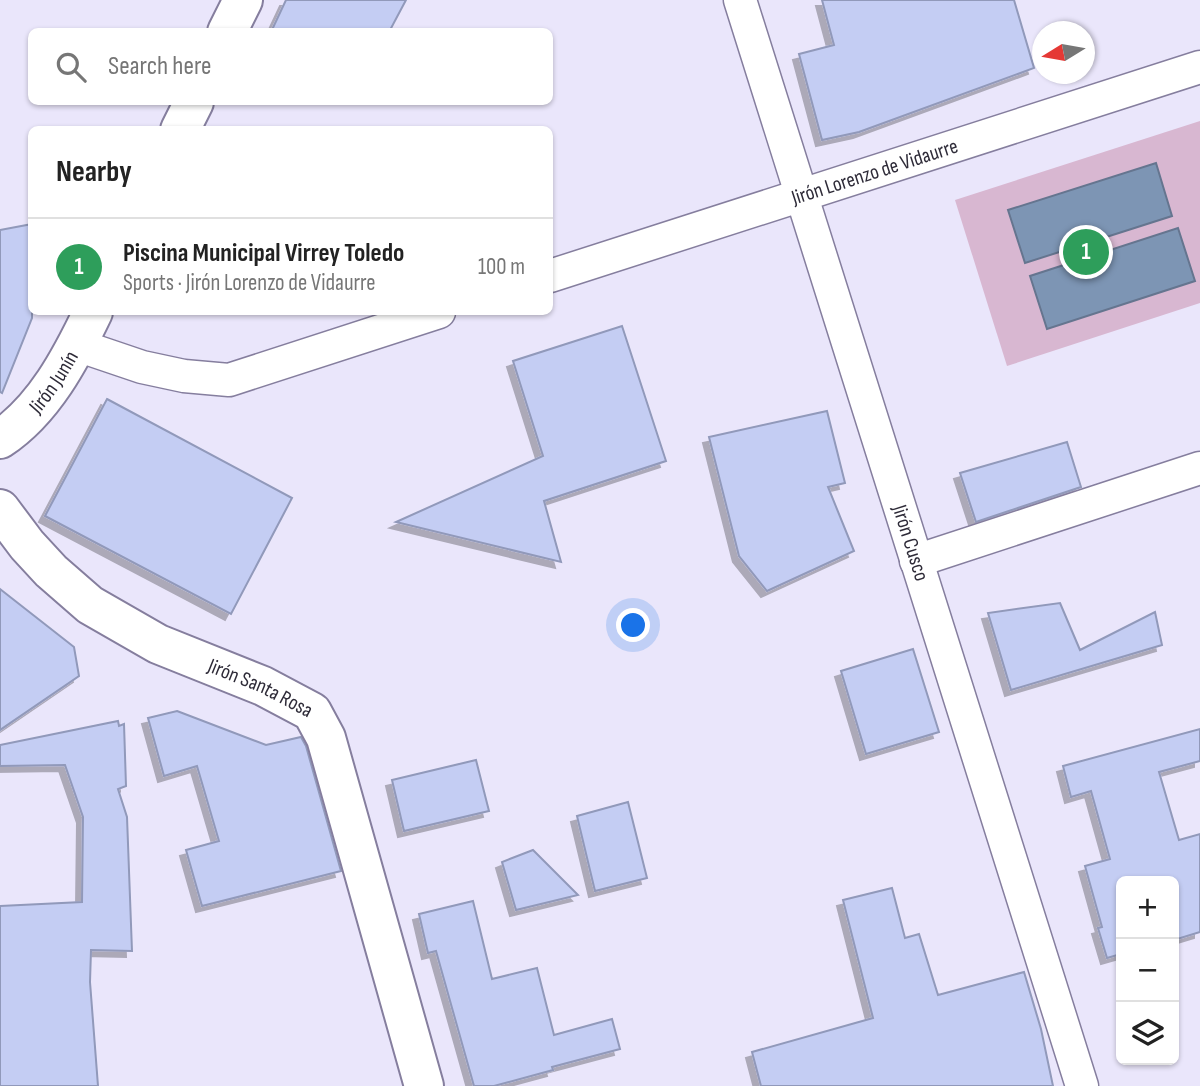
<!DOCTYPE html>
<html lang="en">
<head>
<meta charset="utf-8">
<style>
	:root { --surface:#fff; --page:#f6f6f6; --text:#222; --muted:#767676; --line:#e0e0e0; --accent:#1a73e8 }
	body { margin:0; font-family:"Sofia Sans Condensed",sans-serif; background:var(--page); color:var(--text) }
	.controls { position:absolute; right:21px; bottom:21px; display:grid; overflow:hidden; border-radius:10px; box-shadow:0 2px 5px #0004 }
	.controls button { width:63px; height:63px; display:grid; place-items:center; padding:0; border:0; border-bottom:2px solid var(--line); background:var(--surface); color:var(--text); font:35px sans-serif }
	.compass { position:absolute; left:1032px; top:21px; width:63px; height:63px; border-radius:50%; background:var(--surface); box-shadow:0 2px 5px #0004; rotate:259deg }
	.you { position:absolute; left:634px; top:626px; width:24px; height:24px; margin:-18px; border:5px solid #fff; border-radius:50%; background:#1a73e8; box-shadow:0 0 0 10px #1a73e833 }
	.badge { display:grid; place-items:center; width:46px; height:46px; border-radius:50%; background:var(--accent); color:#fff; font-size:23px; font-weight:700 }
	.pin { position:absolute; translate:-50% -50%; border:4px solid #fff; box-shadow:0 2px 7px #0006 }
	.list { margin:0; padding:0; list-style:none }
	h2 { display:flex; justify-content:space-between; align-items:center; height:91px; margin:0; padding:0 28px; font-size:30px }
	h2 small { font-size:23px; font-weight:400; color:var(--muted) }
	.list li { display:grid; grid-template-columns:46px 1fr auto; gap:21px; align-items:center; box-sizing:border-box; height:98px; padding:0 28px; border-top:2px solid var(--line) }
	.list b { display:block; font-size:26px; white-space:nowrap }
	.list p { margin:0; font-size:23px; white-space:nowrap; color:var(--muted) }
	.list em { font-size:23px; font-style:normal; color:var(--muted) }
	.icon { flex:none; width:38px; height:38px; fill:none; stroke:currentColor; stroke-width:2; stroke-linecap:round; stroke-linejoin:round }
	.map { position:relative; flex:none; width:1200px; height:1086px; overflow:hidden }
	.search { position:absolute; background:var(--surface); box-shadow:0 2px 5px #0004; left:28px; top:28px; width:525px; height:77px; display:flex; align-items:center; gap:18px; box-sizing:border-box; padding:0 24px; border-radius:10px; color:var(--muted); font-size:26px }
	.panel { position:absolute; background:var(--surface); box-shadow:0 2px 5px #0004; left:28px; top:126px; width:525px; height:189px; border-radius:10px }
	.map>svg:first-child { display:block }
	.green { fill:#d8b7d1 }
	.water { fill:#7d95b4; stroke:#65758f; stroke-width:2 }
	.building { fill:#c4cdf3; stroke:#9199ba; stroke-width:2; filter:url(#shadow) }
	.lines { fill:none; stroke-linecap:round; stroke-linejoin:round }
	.street-casing { stroke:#857e9e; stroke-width:35 }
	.secondary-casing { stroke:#857e9e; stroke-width:42 }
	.street { stroke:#fff; stroke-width:32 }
	.secondary { stroke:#fff; stroke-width:38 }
	.labels { text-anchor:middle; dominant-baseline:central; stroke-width:5; stroke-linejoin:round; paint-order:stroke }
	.street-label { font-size:21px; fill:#2e2b38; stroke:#eae6fb }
</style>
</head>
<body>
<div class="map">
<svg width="1200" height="1086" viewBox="0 0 1200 1086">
	<defs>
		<filter id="shadow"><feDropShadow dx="-6" dy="6" stdDeviation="0" flood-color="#0004"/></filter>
	</defs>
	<rect width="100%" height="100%" fill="#eae6fb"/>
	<!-- green -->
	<path class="green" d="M1200 121V303L1007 366 955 200Z"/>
	<!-- water -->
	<g class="water">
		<path d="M1156 163 1172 216 1025 263 1008 210Z"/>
		<path d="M1178 228 1195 281 1047 329 1030 276Z"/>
	</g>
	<!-- building -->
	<g class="building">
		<path d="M286 0H406L389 32H271Z"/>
		<path d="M822 0H1014L1034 68 859 132 822 140 799 54 834 45Z"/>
		<path d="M32 224V318L2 393 0 392V230Z"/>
		<path d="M622 326 666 461 544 501 561 562 396 522 543 456 513 361Z"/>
		<path d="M107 399 292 498 231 614 45 516Z"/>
		<path d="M827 411 845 483 828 487 854 551 767 591 739 556 709 437Z"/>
		<path d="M1067 442 1081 487 976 522 960 473Z"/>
		<path d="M0 589 74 647 79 676 0 730Z"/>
		<path d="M1060 603 1080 650 1155 612 1162 645 1011 690 988 613Z"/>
		<path d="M913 649 939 732 866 754 841 671Z"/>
		<path d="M177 711 266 745 301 737 306 746 341 871 202 906 186 850 219 841 197 766 164 776 148 718Z"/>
		<path d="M118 721 119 726 124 724 126 786 118 789 127 817 132 951 91 950 90 982 98 1086H0V906L82 902 83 817 65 765 0 766V745Z"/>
		<path d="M1200 729V761L1159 772 1179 840 1200 834V932L1174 940V881H1121V954L1107 958 1098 928 1102 927 1085 866 1110 859 1091 791 1071 797 1063 766Z"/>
		<path d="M476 760 489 811 404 831 392 780Z"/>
		<path d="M628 802 647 878 595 891 577 816Z"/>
		<path d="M533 850 578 895 516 910 502 862Z"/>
		<path d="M892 888 905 938 919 934 938 995 1024 972 1041 1029 1053 1086H761L752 1052 873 1018 843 900Z"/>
		<path d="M473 901 492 979 537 968 554 1035 612 1019 620 1049 552 1067 553 1070 494 1086H474L436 951 428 953 419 914Z"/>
	</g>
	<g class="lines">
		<!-- street casing -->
		<g class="street-casing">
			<g id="street">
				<path id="s1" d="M740 0 1082 1086"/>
				<path id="s2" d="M550 276 1200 67"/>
				<path d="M77 345 142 367 184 376 229 380 439 312"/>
				<path d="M916 561 1200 468"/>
			</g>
		</g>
		<!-- secondary casing -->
		<g class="secondary-casing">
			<g id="secondary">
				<path d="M227 32 243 0"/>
				<path d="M180 130 194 102"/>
				<path id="s3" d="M0 439C44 410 71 358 93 312"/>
				<path id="s4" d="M0 509 27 545 51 571 90 605 158 644 263 686 312 712 326 738 424 1086"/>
			</g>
		</g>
		<!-- street -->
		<use href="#street" class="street"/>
		<!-- secondary -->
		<use href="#secondary" class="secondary"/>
	</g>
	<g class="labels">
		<!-- street labels -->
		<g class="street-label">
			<text stroke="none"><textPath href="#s2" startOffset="341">Jirón Lorenzo de Vidaurre</textPath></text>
			<text stroke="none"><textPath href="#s3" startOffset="79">Jirón Junín</textPath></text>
			<text stroke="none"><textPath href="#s1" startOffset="569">Jirón Cusco</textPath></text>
			<text stroke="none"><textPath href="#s4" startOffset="322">Jirón Santa Rosa</textPath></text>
		</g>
	</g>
</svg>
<div class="controls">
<button>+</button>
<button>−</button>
<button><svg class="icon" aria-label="layers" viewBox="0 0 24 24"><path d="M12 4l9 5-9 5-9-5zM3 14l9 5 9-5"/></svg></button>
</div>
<svg class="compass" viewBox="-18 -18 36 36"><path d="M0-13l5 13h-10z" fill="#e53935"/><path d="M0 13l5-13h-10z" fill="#767676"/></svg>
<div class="you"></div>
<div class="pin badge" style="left:1086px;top:252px;background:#2e9e5b">1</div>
<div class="search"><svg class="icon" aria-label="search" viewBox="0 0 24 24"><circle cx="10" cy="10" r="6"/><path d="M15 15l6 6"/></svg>Search here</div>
<section class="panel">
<h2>Nearby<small></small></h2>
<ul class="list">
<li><span class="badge" style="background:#2e9e5b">1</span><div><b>Piscina Municipal Virrey Toledo</b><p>Sports · Jirón Lorenzo de Vidaurre</p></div><em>100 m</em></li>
</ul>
</section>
</div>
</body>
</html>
